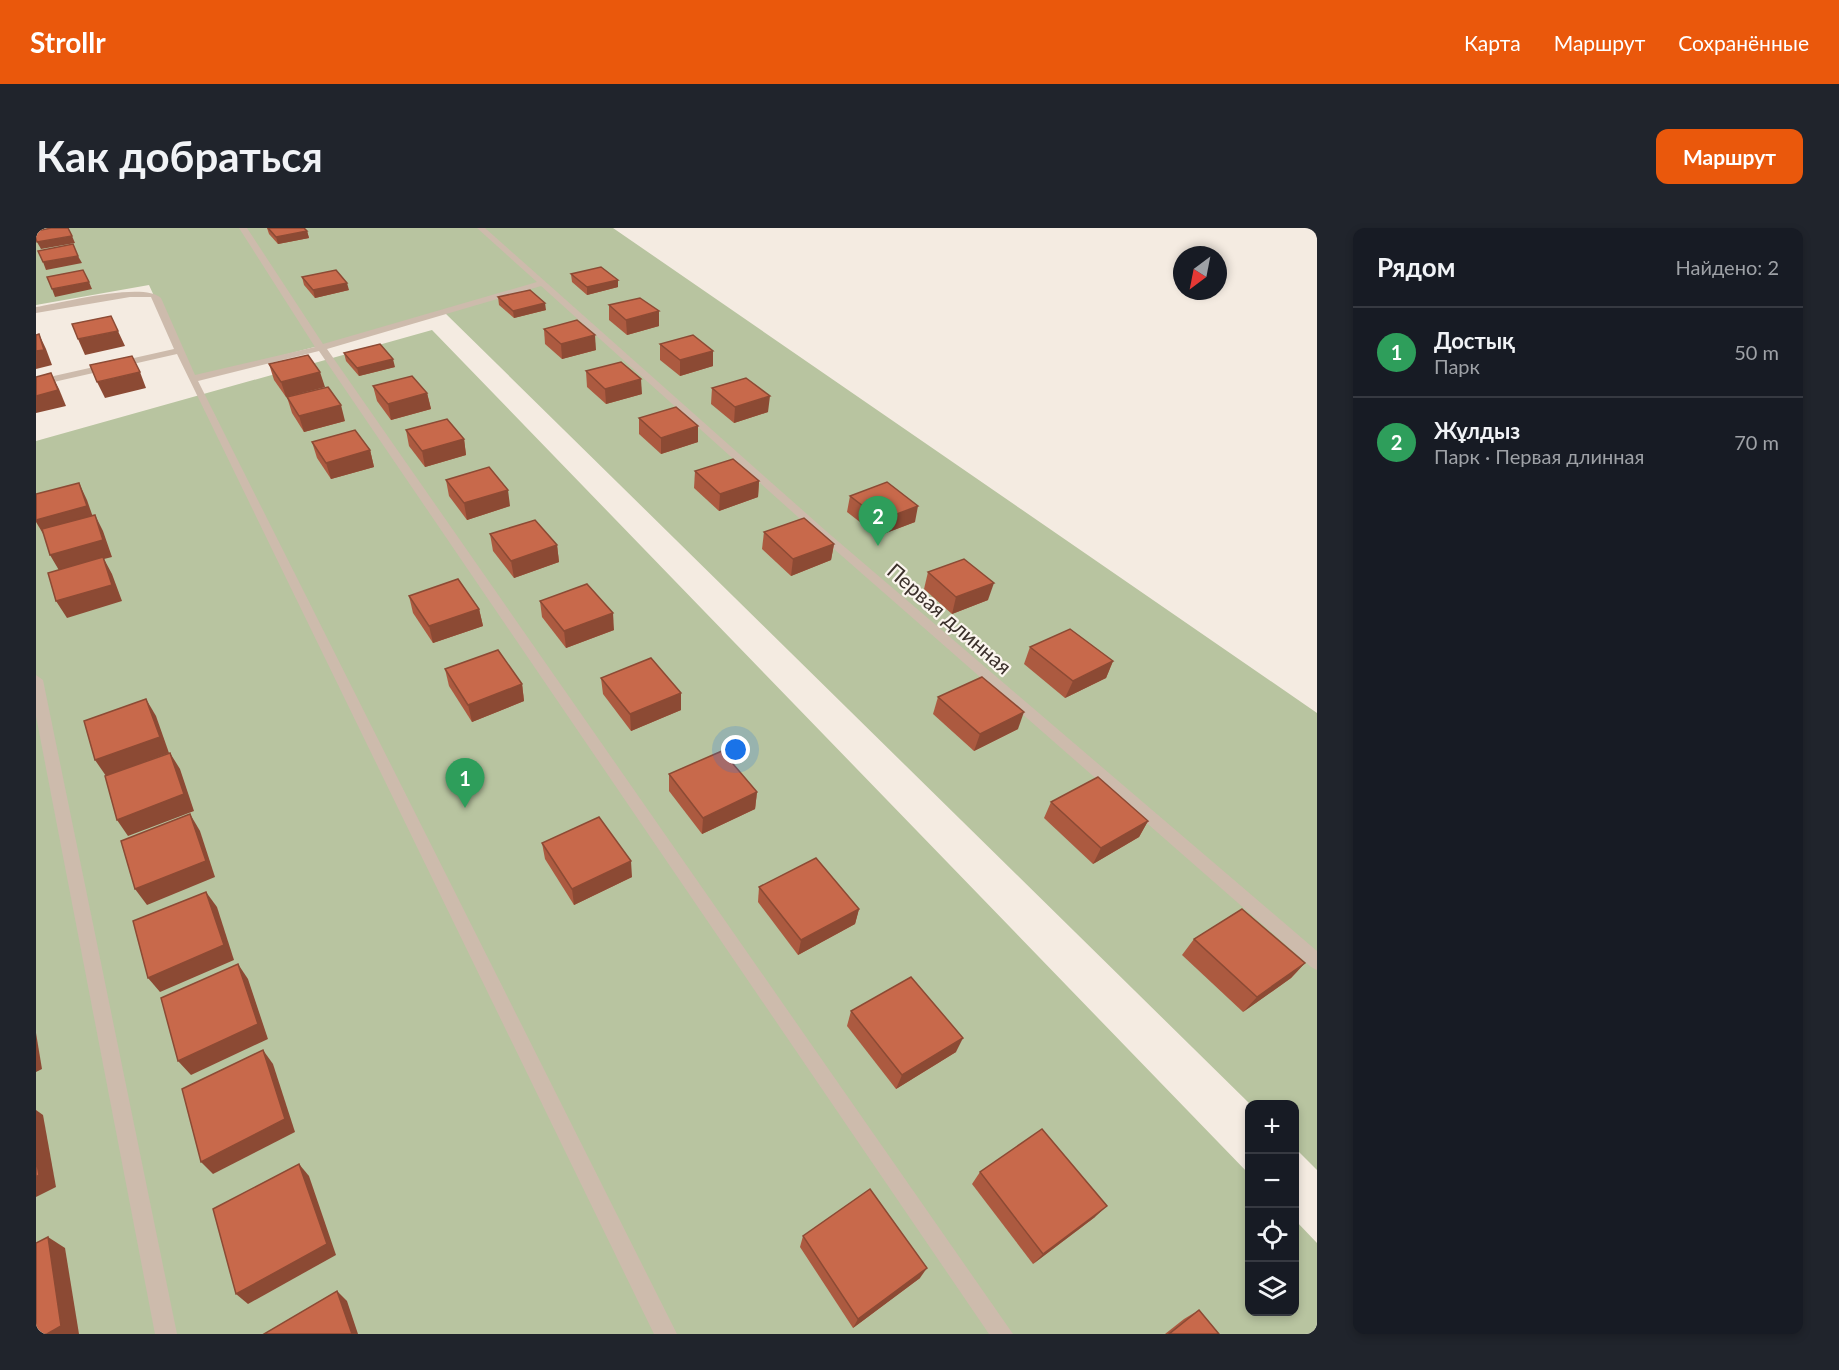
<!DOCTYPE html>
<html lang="ru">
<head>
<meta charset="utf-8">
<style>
	:root { --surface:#171b24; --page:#20242c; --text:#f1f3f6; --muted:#9ea1a6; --line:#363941; --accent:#ea580c }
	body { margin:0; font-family:Lato,sans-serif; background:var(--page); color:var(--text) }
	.controls { position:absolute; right:18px; bottom:18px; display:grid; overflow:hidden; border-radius:12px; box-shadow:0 3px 9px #0003 }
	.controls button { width:54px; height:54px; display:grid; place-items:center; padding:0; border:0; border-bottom:2px solid var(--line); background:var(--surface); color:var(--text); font:30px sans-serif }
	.compass { position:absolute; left:1137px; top:18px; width:54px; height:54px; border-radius:50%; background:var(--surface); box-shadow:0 3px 9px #0003; rotate:212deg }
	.you { position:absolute; left:700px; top:522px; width:21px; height:21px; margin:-15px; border:4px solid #fff; border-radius:50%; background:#1a73e8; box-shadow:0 0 0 9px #1a73e833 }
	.badge { display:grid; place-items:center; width:39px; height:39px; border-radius:50%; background:var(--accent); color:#fff; font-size:20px; font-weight:700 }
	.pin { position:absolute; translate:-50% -50px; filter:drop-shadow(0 2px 3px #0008) }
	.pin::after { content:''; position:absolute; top:32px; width:21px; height:18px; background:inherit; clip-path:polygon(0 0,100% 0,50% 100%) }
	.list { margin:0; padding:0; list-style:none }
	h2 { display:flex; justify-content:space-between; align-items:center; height:78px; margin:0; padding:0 24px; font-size:26px }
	h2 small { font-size:20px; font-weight:400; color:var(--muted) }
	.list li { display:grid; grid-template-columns:39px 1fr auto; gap:18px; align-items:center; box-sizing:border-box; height:90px; padding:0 24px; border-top:2px solid var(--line) }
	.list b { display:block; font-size:22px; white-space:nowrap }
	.list p { margin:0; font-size:20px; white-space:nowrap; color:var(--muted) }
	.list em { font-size:20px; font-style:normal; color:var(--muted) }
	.icon { flex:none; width:33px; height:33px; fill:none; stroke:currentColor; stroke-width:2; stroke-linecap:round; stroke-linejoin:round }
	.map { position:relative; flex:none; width:1281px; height:1106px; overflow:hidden; border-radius:12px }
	header { display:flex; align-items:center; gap:36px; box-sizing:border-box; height:84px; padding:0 30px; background:var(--accent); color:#fff }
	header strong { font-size:28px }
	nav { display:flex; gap:33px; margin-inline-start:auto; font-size:21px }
	.intro { display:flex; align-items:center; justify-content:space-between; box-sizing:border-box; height:144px; padding:0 36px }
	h1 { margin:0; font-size:42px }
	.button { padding:15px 27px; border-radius:12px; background:var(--accent); color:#fff; font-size:21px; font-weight:700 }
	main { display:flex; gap:36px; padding:0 36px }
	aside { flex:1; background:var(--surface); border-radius:12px; box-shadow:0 3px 9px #0003 }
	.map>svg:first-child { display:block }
	.green { fill:#b8c4a0 }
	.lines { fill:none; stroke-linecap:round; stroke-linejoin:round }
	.minor { fill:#cdbbac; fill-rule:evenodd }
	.wall { fill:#ac5a40 }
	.shaded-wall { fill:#8c4a34 }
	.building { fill:#c8694b; stroke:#8c4a34; stroke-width:1.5 }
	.labels { text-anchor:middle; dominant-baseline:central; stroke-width:4.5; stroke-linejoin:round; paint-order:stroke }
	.street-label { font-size:21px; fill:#3b302b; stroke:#fbf5ee }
</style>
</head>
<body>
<header>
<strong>Strollr</strong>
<nav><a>Карта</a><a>Маршрут</a><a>Сохранённые</a></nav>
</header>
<div class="intro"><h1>Как добраться</h1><a class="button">Маршрут</a></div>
<main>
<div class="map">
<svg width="1281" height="1106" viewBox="0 0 1281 1106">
	<rect width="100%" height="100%" fill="#f4ebe1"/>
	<!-- green -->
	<g class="green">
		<path d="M0 0H577L1281 485V942L1259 920 1258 876H1214L409 85 156 151 113 57 0 77Z"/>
		<path d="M396 102 1213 946 1214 1084H1258L1259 992 1281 1015V1106H0V213Z"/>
	</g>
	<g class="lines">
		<!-- minor -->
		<g class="minor">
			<path d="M203 0H211L287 116 501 54 441 0H449L790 303 1281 723V742L1275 739 782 307 505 58 291 121 977 1106H953L283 123 162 153 641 1106H618L141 126 0 158V152L138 121 115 69H94L0 85V79C25 75 108 53 125 70L159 147 279 119Z"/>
			<path d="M0 447 7 452 141 1106H119L0 488Z"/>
		</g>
	</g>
	<!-- wall -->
	<g class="wall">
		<path d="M231 0H268L271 3 273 10 242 16 233 6Z"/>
		<path d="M535 46 582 52V59L551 67 536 54Z"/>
		<path d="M266 49 313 62 279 70 268 57Z"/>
		<path d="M462 69 510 82 478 90 463 77Z"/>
		<path d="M573 77 623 98 591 107 573 92Z"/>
		<path d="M508 101 560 122 526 131 509 116Z"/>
		<path d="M624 116 677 123V138L644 148 624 132Z"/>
		<path d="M308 125 359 139 323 148 310 133Z"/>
		<path d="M233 136 289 159 250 169 238 152Z"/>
		<path d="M550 143 606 166 570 176 551 159Z"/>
		<path d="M337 158 391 165 395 181 355 192 341 173Z"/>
		<path d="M676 160 732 184 698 195 675 176Z"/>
		<path d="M251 169 309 193 268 204 256 185Z"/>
		<path d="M603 190 662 214 625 226 603 206Z"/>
		<path d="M370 202 428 211 430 227 389 239 373 218Z"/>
		<path d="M276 214 334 222 338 239 295 251 281 230Z"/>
		<path d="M659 243 723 253 722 269 683 283 658 260Z"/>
		<path d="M410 252 474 278 431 292 413 268Z"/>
		<path d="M814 268 879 294 842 308 811 284Z"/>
		<path d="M728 304 798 316 795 332 755 348 726 321Z"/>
		<path d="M454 306 521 317 523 334 478 350 457 323Z"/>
		<path d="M892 344 952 372 916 386 888 361Z"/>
		<path d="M373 368 443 381 447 398 397 415 377 385Z"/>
		<path d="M504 373 578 402 530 420 506 389Z"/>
		<path d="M994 419 1077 433 1070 450 1029 470 988 436Z"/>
		<path d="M409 441 486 456 488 473 436 494 413 458Z"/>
		<path d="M565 450 645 465V482L595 503 567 466Z"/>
		<path d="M902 469 982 501 938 523 897 486Z"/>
		<path d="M633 546 721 564 719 581 666 606 633 563Z"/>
		<path d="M1015 574 1112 593 1103 609 1057 636 1008 590Z"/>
		<path d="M506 615 596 649 538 677 509 631Z"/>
		<path d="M723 659 823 681 819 696 762 727 722 674Z"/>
		<path d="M1158 711 1269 735 1255 750 1207 784 1146 727Z"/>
		<path d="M815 783 920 824 860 861 811 798Z"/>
		<path d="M944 944 1059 989 997 1036 936 956Z"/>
		<path d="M767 1008 884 1050 817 1100 764 1019Z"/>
		<path d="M1163 1082 1183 1106H1129L1148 1091Z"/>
	</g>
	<!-- shaded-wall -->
	<g class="shaded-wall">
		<path d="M271 3 273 10 242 16 240 9Z"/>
		<path d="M36 8 39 15 5 21 1 14Z"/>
		<path d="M42 28 46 35 10 42 7 34Z"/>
		<path d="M582 52V59L551 67V59Z"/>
		<path d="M53 54 56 61 19 69 16 61Z"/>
		<path d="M311 55 313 62 279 70 277 62Z"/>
		<path d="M509 75 510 82 478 90 477 83Z"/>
		<path d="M623 83V98L591 107 590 92Z"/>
		<path d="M82 103 89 118 49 127 42 111Z"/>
		<path d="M3 106 10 121 16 137 0 141V123Z"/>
		<path d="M559 107 560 122 526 131 525 116Z"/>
		<path d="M677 123V138L644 148V132Z"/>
		<path d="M357 131 359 139 323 148 321 140Z"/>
		<path d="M104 144 110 160 69 170 61 154Z"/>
		<path d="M284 144 289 159 250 169 245 154Z"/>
		<path d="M15 145 23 161 30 178 0 185V168Z"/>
		<path d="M605 151 606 166 570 176 569 161Z"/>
		<path d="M391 165 395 181 355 192 352 176Z"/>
		<path d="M734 168 732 184 698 195 699 179Z"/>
		<path d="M305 177 309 193 268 204 263 188Z"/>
		<path d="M662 198V214L625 226V210Z"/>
		<path d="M428 211 430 227 389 239 386 223Z"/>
		<path d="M334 222 338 239 295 251 290 235Z"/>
		<path d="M723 253 722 269 683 283 684 266Z"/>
		<path d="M43 255 51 272 59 295 9 309 0 294V292Z"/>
		<path d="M472 262 474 278 431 292 428 275Z"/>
		<path d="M882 278 879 294 842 308 845 292Z"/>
		<path d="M59 287 67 303 76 329 68 331 76 346 86 373 31 390 20 373 24 344 14 327Z"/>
		<path d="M798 316 795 332 755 348 757 331Z"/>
		<path d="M521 317 523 334 478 350 475 333Z"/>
		<path d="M958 355 952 372 916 386 920 369Z"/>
		<path d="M443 381 447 398 397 415 393 398Z"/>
		<path d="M577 385 578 402 530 420 528 403Z"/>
		<path d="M1077 433 1070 450 1029 470 1037 453Z"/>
		<path d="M486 456 488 473 436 494 432 477Z"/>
		<path d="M645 465V482L595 503 594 486Z"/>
		<path d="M110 471 120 488 133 525 70 548 59 532Z"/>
		<path d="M988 484 982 501 938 523 944 506Z"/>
		<path d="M134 525 144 541 158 583 92 608 81 592Z"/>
		<path d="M721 564 719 581 666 606 667 590Z"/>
		<path d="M154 586 164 603 179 649 111 677 99 661Z"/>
		<path d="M1112 593 1103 609 1057 636 1065 620Z"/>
		<path d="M595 633 596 649 538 677 536 661Z"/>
		<path d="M170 664 181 679 198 732 124 764 112 750Z"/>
		<path d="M823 681 819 696 762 727 765 712Z"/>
		<path d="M1269 735 1255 750 1207 784 1221 769Z"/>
		<path d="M202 736 212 751 232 811 155 847 142 833Z"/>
		<path d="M0 805 6 841 0 844Z"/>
		<path d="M927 810 920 824 860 861 866 847Z"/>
		<path d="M227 822 237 836 259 904 177 946 165 934Z"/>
		<path d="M0 882 7 887 20 959 0 969Z"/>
		<path d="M263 936 273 948 300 1027 212 1076 200 1066Z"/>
		<path d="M1071 978 1059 989 997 1036 1007 1026Z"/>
		<path d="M12 1009 29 1020 43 1106H11Z"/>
		<path d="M891 1040 884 1050 817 1100 822 1091Z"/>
		<path d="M301 1063 311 1073 322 1106H316Z"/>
	</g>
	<!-- building -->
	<g class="building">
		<path d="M15 0H32L36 8 1 14 0 11V3Z"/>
		<path d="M232 0H268L271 3 240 9Z"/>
		<path d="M37 16 42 28 7 34 2 23Z"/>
		<path d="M565 39 582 52 551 59 535 46Z"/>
		<path d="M47 42 53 54 16 61 11 49Z"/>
		<path d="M300 42 311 55 277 62 266 49Z"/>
		<path d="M494 62 509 75 477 83 462 69Z"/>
		<path d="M604 70 623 83 590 92 573 77Z"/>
		<path d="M75 88 82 103 42 111 36 96Z"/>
		<path d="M541 92 559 107 525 116 508 101Z"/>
		<path d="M3 106 8 122 0 123V107Z"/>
		<path d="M657 107 677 123 644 132 624 116Z"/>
		<path d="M344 116 357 131 321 140 308 125Z"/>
		<path d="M272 127 284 144 245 154 233 136Z"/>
		<path d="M96 128 104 144 61 154 54 137Z"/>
		<path d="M585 134 605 151 569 161 550 143Z"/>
		<path d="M15 145 22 162 0 168V149Z"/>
		<path d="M376 148 391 165 352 176 337 158Z"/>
		<path d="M710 150 734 168 699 179 676 160Z"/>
		<path d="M292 159 305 177 263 188 251 169Z"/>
		<path d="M640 179 662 198 625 210 603 190Z"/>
		<path d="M411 191 428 211 386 223 370 202Z"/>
		<path d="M319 202 334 222 290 235 276 214Z"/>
		<path d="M697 231 723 253 684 266 659 243Z"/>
		<path d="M453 239 472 262 428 275 410 252Z"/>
		<path d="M851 254 882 278 845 292 814 268Z"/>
		<path d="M43 255 51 278 0 292V266Z"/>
		<path d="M59 287 67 312 14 327 6 301Z"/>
		<path d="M768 290 798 316 757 331 728 304Z"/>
		<path d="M499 292 521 317 475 333 454 306Z"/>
		<path d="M67 329 76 357 20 373 12 345Z"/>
		<path d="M928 331 958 355 920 369 892 344Z"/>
		<path d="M422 351 443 381 393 398 373 368Z"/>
		<path d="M551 356 577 385 528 403 504 373Z"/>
		<path d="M1034 401 1077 433 1037 453 994 419Z"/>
		<path d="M462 422 486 456 432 477 409 441Z"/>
		<path d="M615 430 645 465 594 486 565 450Z"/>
		<path d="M946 449 988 484 944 506 902 469Z"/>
		<path d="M110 471 124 509 59 532 48 493Z"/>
		<path d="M686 523 721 564 667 590 633 546Z"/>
		<path d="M134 525 148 566 81 592 69 548Z"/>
		<path d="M1062 549 1112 593 1065 620 1015 574Z"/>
		<path d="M154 586 170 633 99 661 85 613Z"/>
		<path d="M563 589 595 633 536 661 506 615Z"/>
		<path d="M780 630 823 681 765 712 723 659Z"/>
		<path d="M170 664 188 717 112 750 97 693Z"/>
		<path d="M1206 681 1269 735 1221 769 1158 711Z"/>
		<path d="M202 736 222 796 142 833 125 770Z"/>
		<path d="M875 749 927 810 866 847 815 783Z"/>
		<path d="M227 822 249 891 165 934 146 861Z"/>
		<path d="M1006 901 1071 978 1007 1026 944 944Z"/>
		<path d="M0 930 3 947 0 949Z"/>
		<path d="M263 936 291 1016 200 1066 177 981Z"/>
		<path d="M834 961 891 1040 822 1091 767 1008Z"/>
		<path d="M12 1009 25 1098 11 1106H0V1015Z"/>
		<path d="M301 1063 316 1106H228Z"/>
		<path d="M1163 1082 1183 1106H1133Z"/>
	</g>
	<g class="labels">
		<!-- street labels -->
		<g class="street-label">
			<text transform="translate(914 390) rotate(41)">Первая длинная</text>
		</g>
	</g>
</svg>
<div class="controls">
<button>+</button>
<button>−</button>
<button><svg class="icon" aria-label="locate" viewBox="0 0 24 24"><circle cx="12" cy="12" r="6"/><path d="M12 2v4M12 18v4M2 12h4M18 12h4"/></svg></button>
<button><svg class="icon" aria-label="layers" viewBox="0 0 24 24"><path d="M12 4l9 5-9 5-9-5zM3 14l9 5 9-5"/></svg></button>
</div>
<svg class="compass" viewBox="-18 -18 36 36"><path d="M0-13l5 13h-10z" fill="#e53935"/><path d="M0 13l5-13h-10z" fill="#9ea1a6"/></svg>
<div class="you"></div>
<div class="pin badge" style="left:429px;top:580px;background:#2e9e5b">1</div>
<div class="pin badge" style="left:842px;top:318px;background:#2e9e5b">2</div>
</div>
<aside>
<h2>Рядом<small>Найдено: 2</small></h2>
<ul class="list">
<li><span class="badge" style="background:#2e9e5b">1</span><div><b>Достық</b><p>Парк</p></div><em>50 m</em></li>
<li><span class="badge" style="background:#2e9e5b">2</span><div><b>Жұлдыз</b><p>Парк · Первая длинная</p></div><em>70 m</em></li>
</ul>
</aside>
</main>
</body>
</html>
